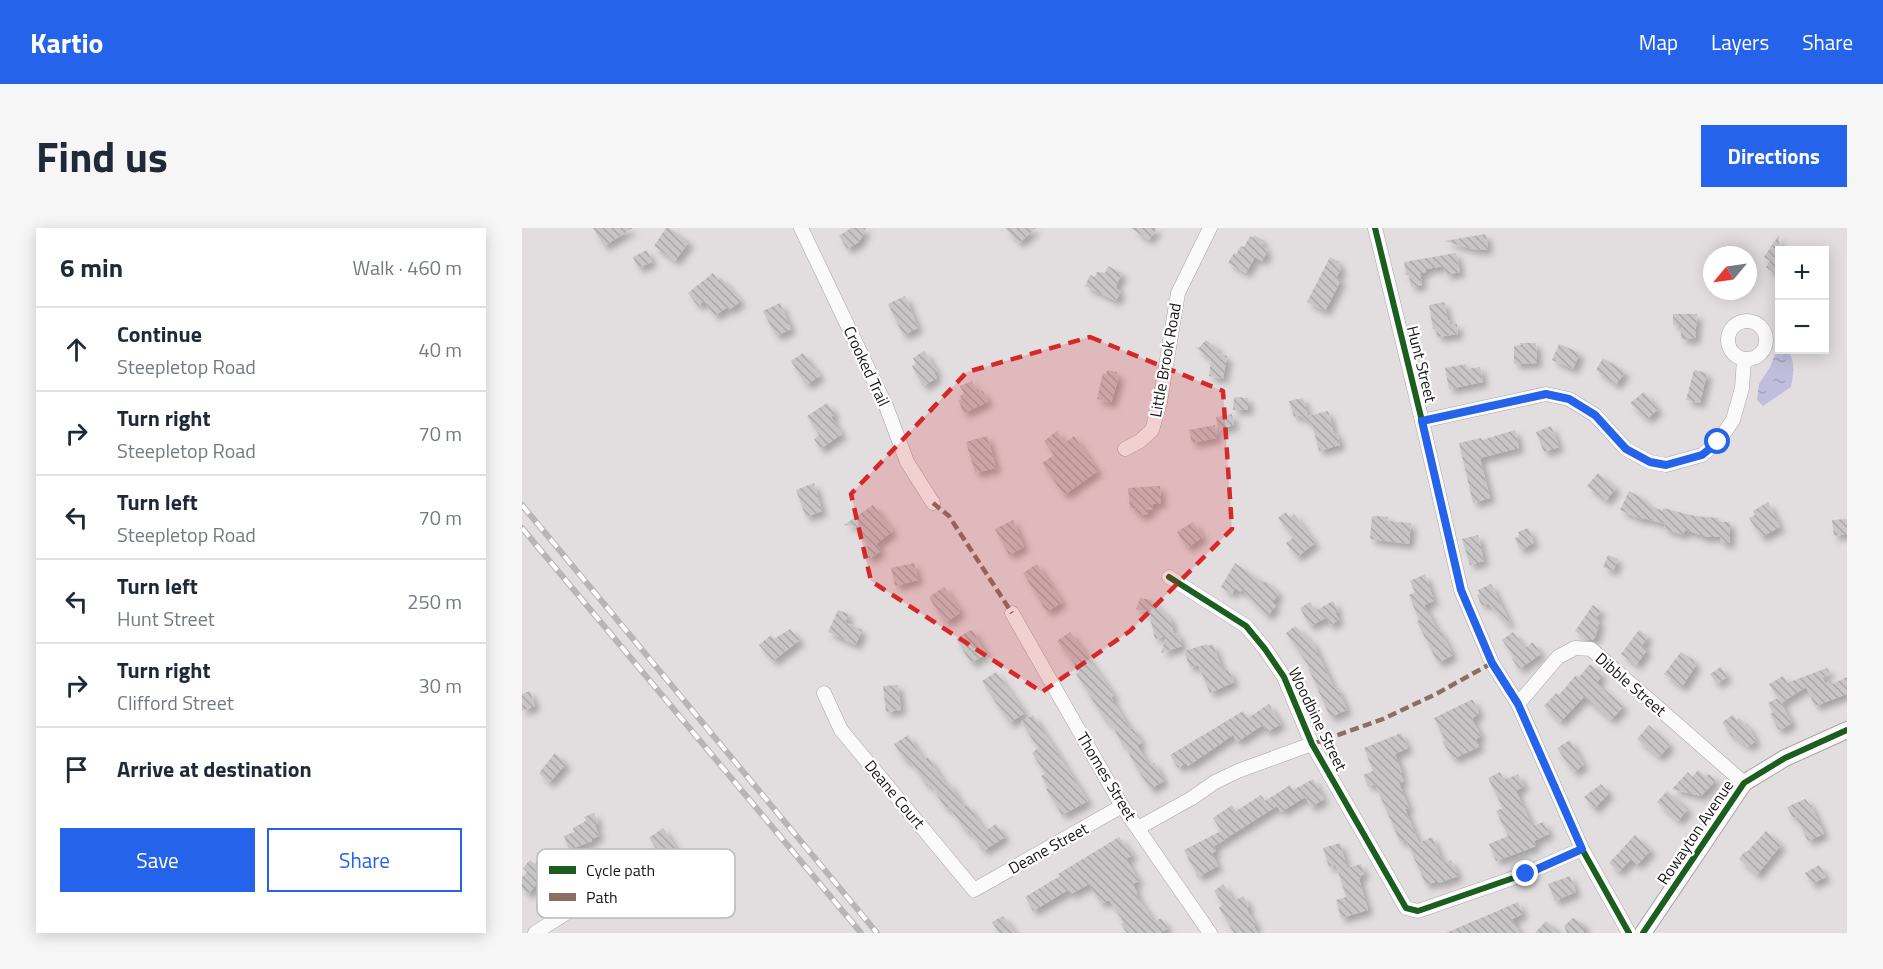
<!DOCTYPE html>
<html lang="en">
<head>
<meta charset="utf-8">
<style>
	:root { --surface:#fff; --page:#f6f6f7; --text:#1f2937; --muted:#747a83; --line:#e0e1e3; --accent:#2563eb }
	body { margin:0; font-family:"Titillium Web",sans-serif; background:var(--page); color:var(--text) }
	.controls { position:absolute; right:18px; top:18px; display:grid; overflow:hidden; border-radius:0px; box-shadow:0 3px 15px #0003 }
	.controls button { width:54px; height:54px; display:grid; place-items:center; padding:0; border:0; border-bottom:2px solid var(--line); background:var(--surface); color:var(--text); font:30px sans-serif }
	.compass { position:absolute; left:1181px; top:18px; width:54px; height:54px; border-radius:50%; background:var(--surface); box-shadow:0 3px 15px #0003; rotate:241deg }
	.stop { position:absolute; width:18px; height:18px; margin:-14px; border:4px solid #2563eb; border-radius:50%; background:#fff }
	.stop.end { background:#2563eb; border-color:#fff; box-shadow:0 2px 6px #0008 }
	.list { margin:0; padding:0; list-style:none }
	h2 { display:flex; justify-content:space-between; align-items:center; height:78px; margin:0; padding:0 24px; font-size:26px }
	h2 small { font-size:20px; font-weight:400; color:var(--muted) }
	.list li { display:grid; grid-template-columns:39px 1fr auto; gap:18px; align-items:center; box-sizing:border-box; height:84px; padding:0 24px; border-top:2px solid var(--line) }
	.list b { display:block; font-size:22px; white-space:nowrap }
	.list p { margin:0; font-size:20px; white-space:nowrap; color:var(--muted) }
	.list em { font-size:20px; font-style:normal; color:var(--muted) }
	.actions { display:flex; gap:12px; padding:18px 24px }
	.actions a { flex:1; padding:14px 0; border:2px solid var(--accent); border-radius:0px; text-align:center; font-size:21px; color:var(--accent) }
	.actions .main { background:var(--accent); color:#fff }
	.icon { flex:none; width:33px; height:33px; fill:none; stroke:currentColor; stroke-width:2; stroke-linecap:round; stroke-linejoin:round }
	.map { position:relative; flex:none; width:1325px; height:705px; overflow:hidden; border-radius:0px }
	header { display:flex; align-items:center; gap:36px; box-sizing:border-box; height:84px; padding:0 30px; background:var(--accent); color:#fff }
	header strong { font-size:28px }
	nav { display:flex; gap:33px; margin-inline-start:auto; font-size:21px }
	.intro { display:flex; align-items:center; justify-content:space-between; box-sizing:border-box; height:144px; padding:0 36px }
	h1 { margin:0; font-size:42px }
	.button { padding:15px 27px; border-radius:0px; background:var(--accent); color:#fff; font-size:21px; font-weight:700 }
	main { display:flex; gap:36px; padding:0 36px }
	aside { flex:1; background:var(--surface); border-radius:0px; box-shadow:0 3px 15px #0003 }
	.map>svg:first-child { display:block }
	.water { fill:url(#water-ripples) }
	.building { fill:url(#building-back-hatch); filter:url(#shadow) }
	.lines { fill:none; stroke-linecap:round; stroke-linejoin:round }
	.minor-casing { stroke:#a7a4a6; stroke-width:15 }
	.tertiary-casing { stroke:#a7a4a6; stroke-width:18 }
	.minor { stroke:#fbfafa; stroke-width:14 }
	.tertiary { stroke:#fbfafa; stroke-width:16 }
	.rail-casing { stroke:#b7b5b6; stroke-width:6 }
	.rail { stroke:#fff; stroke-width:4; stroke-dasharray:11; stroke-linecap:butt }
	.quiet { stroke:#8d6e63; stroke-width:4.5; stroke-dasharray:9 4.5; stroke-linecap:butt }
	.cycleway-casing { stroke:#fff; stroke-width:10 }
	.cycleway { stroke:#1b5e20; stroke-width:6 }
	.route { stroke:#2563eb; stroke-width:8 }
	.marked { fill:#d62828; fill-opacity:0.2; stroke:#d62828; stroke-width:4.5; stroke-dasharray:12 8; stroke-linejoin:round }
	.labels { text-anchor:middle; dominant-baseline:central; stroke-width:4.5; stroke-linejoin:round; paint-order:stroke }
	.street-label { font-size:16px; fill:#181517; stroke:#fff }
	.key { fill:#fff; stroke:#bab9b9; stroke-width:1.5 }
	.key-label { font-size:16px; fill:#181517 }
</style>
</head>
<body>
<header>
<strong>Kartio</strong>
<nav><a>Map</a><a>Layers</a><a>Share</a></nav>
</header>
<div class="intro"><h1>Find us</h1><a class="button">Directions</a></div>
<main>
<aside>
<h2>6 min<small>Walk · 460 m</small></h2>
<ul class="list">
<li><svg class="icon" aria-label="ahead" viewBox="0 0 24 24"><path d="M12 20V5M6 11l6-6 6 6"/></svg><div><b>Continue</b><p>Steepletop Road</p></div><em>40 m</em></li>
<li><svg class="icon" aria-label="right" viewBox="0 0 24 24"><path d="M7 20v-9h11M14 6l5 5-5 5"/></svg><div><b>Turn right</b><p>Steepletop Road</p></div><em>70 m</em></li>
<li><svg class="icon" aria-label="left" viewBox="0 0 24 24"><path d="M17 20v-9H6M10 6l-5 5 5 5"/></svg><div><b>Turn left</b><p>Steepletop Road</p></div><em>70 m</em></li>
<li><svg class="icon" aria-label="left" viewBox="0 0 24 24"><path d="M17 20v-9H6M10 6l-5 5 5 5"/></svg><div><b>Turn left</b><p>Hunt Street</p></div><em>250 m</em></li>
<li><svg class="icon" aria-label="right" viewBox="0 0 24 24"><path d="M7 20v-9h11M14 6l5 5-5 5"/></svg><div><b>Turn right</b><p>Clifford Street</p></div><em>30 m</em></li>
<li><svg class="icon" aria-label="arrive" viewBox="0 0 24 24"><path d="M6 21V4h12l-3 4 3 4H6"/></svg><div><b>Arrive at destination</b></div></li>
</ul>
<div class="actions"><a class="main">Save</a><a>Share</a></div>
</aside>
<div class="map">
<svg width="1325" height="705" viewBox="0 0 1325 705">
	<defs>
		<pattern id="water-ripples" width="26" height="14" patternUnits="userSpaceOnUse" patternTransform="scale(1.5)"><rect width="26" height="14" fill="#c0bedc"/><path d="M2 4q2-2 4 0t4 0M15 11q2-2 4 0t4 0" fill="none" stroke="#a4a2bc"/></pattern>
		<pattern id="building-back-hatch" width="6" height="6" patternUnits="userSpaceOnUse" patternTransform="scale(1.5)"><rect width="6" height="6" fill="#c8c5c6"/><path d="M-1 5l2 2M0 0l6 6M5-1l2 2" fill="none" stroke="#aba8a9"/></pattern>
		<filter id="shadow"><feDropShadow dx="5" dy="5" stdDeviation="3" flood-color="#0004"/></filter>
	</defs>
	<rect width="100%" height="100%" fill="#e2dee0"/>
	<!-- water -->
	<path class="water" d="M1258 122 1266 124C1274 133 1271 148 1269 159L1241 178 1235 172 1237 156 1248 139 1254 124Z"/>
	<!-- building -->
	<g class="building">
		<path d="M71 0H111L82 18Z"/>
		<path d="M144 0H147L167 14 153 33 132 18Z"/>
		<path d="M329 0H344L337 14 325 21 317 8Z"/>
		<path d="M483 0H514L497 15Z"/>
		<path d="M609 0H635L627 12Z"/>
		<path d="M964 6 966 21 955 22 922 13Z"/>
		<path d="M732 7 742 13 739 18 746 22 740 33 733 29 724 45 706 35 712 25 714 26 719 18 722 19 728 8 731 10Z"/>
		<path d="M1257 7V49L1244 39 1248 33 1242 29Z"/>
		<path d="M125 22 130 34 116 40 111 29Z"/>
		<path d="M934 25 938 44 924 47 922 38 904 41V44L898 45 900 57 889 59 887 47H884L882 34Z"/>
		<path d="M808 29 817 34 816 36 819 41 814 50 819 52 803 83 785 74Z"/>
		<path d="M586 38 600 45 594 58 595 59 594 61 599 63 594 73 563 58 568 47 573 49 575 44 583 45Z"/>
		<path d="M191 45 196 52 199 50 219 73 207 82 205 79 193 88 182 73 176 78 166 65Z"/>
		<path d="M383 68 396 100 381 107 366 76Z"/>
		<path d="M922 74 926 93 928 92V97L935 96 936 106 915 109 914 101H911L907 77Z"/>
		<path d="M258 75 269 101 254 108 241 83Z"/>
		<path d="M1151 86H1175L1173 111H1159V97H1151Z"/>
		<path d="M684 112 696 121 695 125 705 128 701 151 687 148 689 132 673 119 677 120Z"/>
		<path d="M998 115H1014L1015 135 992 136V118L999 117Z"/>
		<path d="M1037 116 1058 125 1051 141 1030 132Z"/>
		<path d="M402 123 415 143 412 144 415 150 401 158 390 138 394 136 391 130Z"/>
		<path d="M281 125 298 148 284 157 269 133Z"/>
		<path d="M1081 130 1103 144 1094 157 1074 142Z"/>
		<path d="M944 136 945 141 958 139 961 154 927 161 923 140Z"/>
		<path d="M585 142 595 144 594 149H597L589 175 575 171 581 145 584 146Z"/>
		<path d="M1172 142 1185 145 1178 175 1164 172Z"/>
		<path d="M450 153 455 165 461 163 466 174 442 185 436 172 440 171 438 168 442 166 438 158Z"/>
		<path d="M1122 164 1136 181 1125 191 1108 175Z"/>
		<path d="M712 169 726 170V182H711Z"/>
		<path d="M781 170 786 188 806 183 812 206 815 205 818 217 797 223 790 196 777 187 772 189 767 173Z"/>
		<path d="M305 175 313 186 309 189 320 206 298 221 292 211 297 207 285 188Z"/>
		<path d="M710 186 712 197 696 202 694 189Z"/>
		<path d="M693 197 695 210 670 215 667 202Z"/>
		<path d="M1029 198 1037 219 1022 224 1014 204Z"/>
		<path d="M993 202 997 220 958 230 968 270 951 275 937 215 959 210 960 212Z"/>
		<path d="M535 203 543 215 552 208 576 243 542 267 520 235 532 227 522 213Z"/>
		<path d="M465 208 474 240 453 245 444 214Z"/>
		<path d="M1076 245 1094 260 1084 273 1065 258Z"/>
		<path d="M292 255 300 283 284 289 274 262Z"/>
		<path d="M638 258 639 274 638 276H630L631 281 626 282V286L614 287V280H608L606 260Z"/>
		<path d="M1107 263 1122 271 1121 274 1140 283 1141 280 1172 288 1196 290V294H1208V315H1198L1199 309H1179V307L1163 302 1161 307 1150 303 1142 301 1143 296 1121 290 1120 292 1098 282Z"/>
		<path d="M1246 274 1258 299 1239 309 1227 290 1233 287 1231 283Z"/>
		<path d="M351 277 371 303 354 316 359 323 347 331 340 322 346 318 333 298 322 297Z"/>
		<path d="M764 284 768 290 772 286 793 315 775 329 764 315 771 310 756 290Z"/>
		<path d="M850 288 866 289 865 293 889 295 887 316 848 311Z"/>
		<path d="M1325 291V306L1312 308 1310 292Z"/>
		<path d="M491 292 502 319 487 327 473 301Z"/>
		<path d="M671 294 681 309 665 320 655 304Z"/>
		<path d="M1006 300 1012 315 998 322 993 310 997 309 996 304Z"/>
		<path d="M956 307 962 333 948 337 940 311Z"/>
		<path d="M1086 327 1096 331 1091 343 1081 339Z"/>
		<path d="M392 335 396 352 373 358 369 340Z"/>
		<path d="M713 335 742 355 744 353 757 366 750 374 754 378 745 388 720 361 719 364 713 360 710 366 699 359Z"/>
		<path d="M515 336 540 374 525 384 501 345Z"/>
		<path d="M903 346 912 373 902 377 916 403 918 402 931 427 916 435 895 394 897 392 887 367 893 364 888 353Z"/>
		<path d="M969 356 988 395 985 397 966 375 960 378 955 367 958 366 956 362Z"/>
		<path d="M422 359 438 382 436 383 438 385 423 395 407 369Z"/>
		<path d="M618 370 629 372 648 390 652 406 656 405 660 418 639 425 644 408 633 411 627 385 614 381Z"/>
		<path d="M811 373 816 383 813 384 817 392 808 397 804 390 788 398 778 380 788 374 793 383Z"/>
		<path d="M1071 377 1079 383 1073 390 1078 394 1075 399 1077 400 1074 405 1075 406 1071 412H1064L1053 403Z"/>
		<path d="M316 382 327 386 323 394 340 402 334 417 306 404Z"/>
		<path d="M773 398 791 415 812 460 815 459 825 482 808 489 785 437H786L764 405Z"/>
		<path d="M268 401 278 412 251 433 237 417 249 407 252 411Z"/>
		<path d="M449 402 451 403 464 426 449 435 434 411Z"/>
		<path d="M1117 402 1126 409 1120 417 1125 422 1114 437 1099 426Z"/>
		<path d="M548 404 592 467 589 469 608 501 611 500 620 515 615 517 627 537 632 534 642 553 628 561 611 534 603 516 600 517 592 500 587 494 585 495 554 446 557 444 552 435 535 413Z"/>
		<path d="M991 404 1003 420 1011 414 1019 426 997 441 990 431 992 429 980 412Z"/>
		<path d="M685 416 686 418 691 416 701 444 706 441 712 454 688 465 676 437 668 440 662 423Z"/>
		<path d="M1159 424 1171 432 1174 437 1160 459 1142 446Z"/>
		<path d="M1068 436 1080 447 1075 455 1101 478 1100 480 1089 492 1062 469 1038 494 1022 478 1034 465 1037 467 1054 447 1057 449Z"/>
		<path d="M1199 439 1205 449 1195 456 1188 446Z"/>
		<path d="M1305 440 1308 445 1300 449 1303 455 1309 453 1310 456 1325 449V466L1293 478 1284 459 1259 475 1270 495 1258 502 1256 501 1248 486 1251 485 1246 475 1256 470 1247 456 1261 448 1265 455Z"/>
		<path d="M474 444 503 485 487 495 460 453Z"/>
		<path d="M376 457 379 482 364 484 361 458Z"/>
		<path d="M8 463 13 478 0 483V466Z"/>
		<path d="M949 472H951L957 485 950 491 959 508 954 511 957 519 931 531 920 513 923 512 912 490Z"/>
		<path d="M747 476 759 496 745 504 741 497 715 514 711 507 666 538 664 535 656 540 648 527 721 483 726 490Z"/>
		<path d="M511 487 566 573 540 587 524 561 526 560 519 548 523 546 510 525 516 520 499 494Z"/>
		<path d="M1211 487 1215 492 1217 490 1223 497 1225 496 1234 513 1225 519 1222 514 1220 516 1217 513 1212 507 1210 509 1200 494Z"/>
		<path d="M1127 497 1148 517 1137 529 1115 511Z"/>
		<path d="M879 505 886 520 873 526 880 545H878L882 553 877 555 887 580 883 581 897 615 910 609 921 635 929 632 936 648 917 655 916 653 904 657 884 612 878 614 853 556 846 558 841 547 851 543 842 520Z"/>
		<path d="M386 507 402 532 406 529 423 556 426 554 442 579 446 577 463 603 474 596 483 609 461 623 447 602 444 604 427 579 424 581 408 556 405 558 387 532 384 534 372 516Z"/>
		<path d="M1048 512 1062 537 1051 544 1035 520Z"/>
		<path d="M33 525 44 536 27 555 17 545Z"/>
		<path d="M1176 542 1184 549 1187 546 1194 552 1179 568 1150 561 1166 544 1170 549Z"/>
		<path d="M978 544 982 552 996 546 1002 558 994 563 1010 598 1022 594 1027 606 1012 613 1014 618 974 633 967 616 986 608 974 583 981 580 966 550Z"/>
		<path d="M791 551 802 571 789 579 783 569 759 584 755 578 692 618 694 623 690 625 696 638 676 649 662 622 699 603 691 590 710 577 714 583 739 567 743 573 768 557 771 562Z"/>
		<path d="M1079 556 1087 565 1072 581 1062 569Z"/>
		<path d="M1145 563 1166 581 1156 593 1135 574Z"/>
		<path d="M1283 571 1290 579 1302 606 1286 613 1274 589 1271 590 1265 579Z"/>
		<path d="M72 585 76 595 73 597 77 608 70 611V613L47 622 42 608 52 604 51 600 64 593 62 589Z"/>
		<path d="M141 600 154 620 140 629 127 610Z"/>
		<path d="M1244 603 1259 617 1235 647 1217 631 1223 623 1225 624Z"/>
		<path d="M1113 607 1129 622 1115 637 1109 631 1097 644 1087 635Z"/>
		<path d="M597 609 611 627 604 631 617 653 611 656 615 665 614 666 632 694 639 690 646 700 638 705H605L599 696 602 694 587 672 579 676 567 656 549 666 546 662 511 683 503 669 538 648 536 646Z"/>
		<path d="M818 615 825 640 839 636 842 646 838 648 839 650 837 651 846 682 819 690 814 672 824 669 814 637 807 639 801 620Z"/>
		<path d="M8 632 13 636 17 632 26 640 21 646 22 648 6 666 0 661V649L5 644 1 640Z"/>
		<path d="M1297 637 1304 649 1290 656 1283 645Z"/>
		<path d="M1048 648 1054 664 1033 673 1026 656Z"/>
		<path d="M701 656 712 673 721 668 727 678 724 680 734 697 732 699 736 705H712L697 680 701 676 692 663Z"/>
		<path d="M996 674 1001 686 990 691 998 705H924Z"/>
		<path d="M481 688 493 705H477L470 694Z"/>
		<path d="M1051 690 1062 696V705H1045L1042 698Z"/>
		<path d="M1024 693 1038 705H1013Z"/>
	</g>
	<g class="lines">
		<!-- minor casing -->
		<g class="minor-casing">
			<g id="minor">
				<path d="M279 0 364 178 385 234 411 275"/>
				<path d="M853 0 900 193 939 362 970 435 996 476 1060 621 1107 705"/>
				<circle cx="1225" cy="112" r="19"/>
				<path d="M900 193 1024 166 1047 171 1073 187 1104 221 1128 234 1144 237 1180 227 1196 214 1211 192 1220 160 1222 131"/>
				<path d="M603 221 618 213 630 202 638 174 656 65 688 0"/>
				<path d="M647 349 724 398 743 421 762 449 790 516 884 680 896 683 1003 646 1060 621"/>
				<path d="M490 385 600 578 688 705"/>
				<path d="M302 465 319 502 452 662 600 578"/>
				<path d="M996 476 1036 429 1053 420 1069 421 1222 555"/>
				<path d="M616 600 670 570 693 554 716 543 790 516"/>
				<path d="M13 705 83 660"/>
			</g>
		</g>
		<!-- tertiary casing -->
		<g class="tertiary-casing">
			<path id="tertiary" d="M1121 705 1222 555 1263 530 1325 502"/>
		</g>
		<!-- minor -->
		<use href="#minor" class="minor"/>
		<!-- tertiary -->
		<use href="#tertiary" class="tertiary"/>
		<!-- rail casing -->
		<g class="rail-casing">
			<g id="rail">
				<path d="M0 277 355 705"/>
				<path d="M0 300 339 705"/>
			</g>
		</g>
		<!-- rail -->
		<use href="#rail" class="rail"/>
		<!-- quiet -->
		<g class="quiet">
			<path d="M411 275 427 288 490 385"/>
			<path d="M790 516 861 491 914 466 970 435"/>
		</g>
		<!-- cycleway casing -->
		<g class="cycleway-casing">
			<g id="cycleway">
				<path d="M853 0 900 193 939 362 970 435 996 476 1060 621 1107 705"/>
				<path d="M647 349 724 398 743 421 762 449 790 516 884 680 896 683 1003 646 1060 621"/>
				<path d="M1121 705 1222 555 1263 530 1325 502"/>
			</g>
		</g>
		<!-- cycleway -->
		<use href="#cycleway" class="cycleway"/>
	</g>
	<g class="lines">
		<!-- route -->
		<path class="route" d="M1004 646 1060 621 996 476 970 435 939 362 900 193 1024 166 1047 171 1073 187 1104 221 1128 234 1144 237 1180 227 1196 214"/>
	</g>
	<!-- marked area -->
	<path class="marked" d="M568 109 701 163 710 301 608 403 520 464 349 353 329 266 445 144Z"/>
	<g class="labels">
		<!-- street labels -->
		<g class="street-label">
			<text transform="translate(643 132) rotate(-80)">Little Brook Road</text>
			<text transform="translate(900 136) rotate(76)">Hunt Street</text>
			<text transform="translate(345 138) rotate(65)">Crooked Trail</text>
			<text transform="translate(1109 456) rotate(41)">Dibble Street</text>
			<text transform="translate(796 491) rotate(64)">Woodbine Street</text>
			<text transform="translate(585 548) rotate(59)">Thomes Street</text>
			<text transform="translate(373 566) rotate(50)">Deane Court</text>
			<text transform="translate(1173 604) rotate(-56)">Rowayton Avenue</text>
			<text transform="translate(526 620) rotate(-29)">Deane Street</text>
		</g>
	</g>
	<!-- legend -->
	<rect x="15" y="621" width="198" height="69" rx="9" class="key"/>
	<rect x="27" y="638" width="27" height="8" fill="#1b5e20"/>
	<rect x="27" y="665" width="27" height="8" fill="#8d6e63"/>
	<g class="key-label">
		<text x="64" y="648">Cycle path</text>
		<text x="64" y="675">Path</text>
	</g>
</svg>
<div class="controls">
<button>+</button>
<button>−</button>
</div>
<svg class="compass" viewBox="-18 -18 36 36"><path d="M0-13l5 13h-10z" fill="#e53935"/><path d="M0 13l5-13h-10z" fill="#747a83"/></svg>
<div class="stop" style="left:1196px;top:214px"></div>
<div class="stop end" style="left:1004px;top:646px"></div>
</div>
</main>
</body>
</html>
